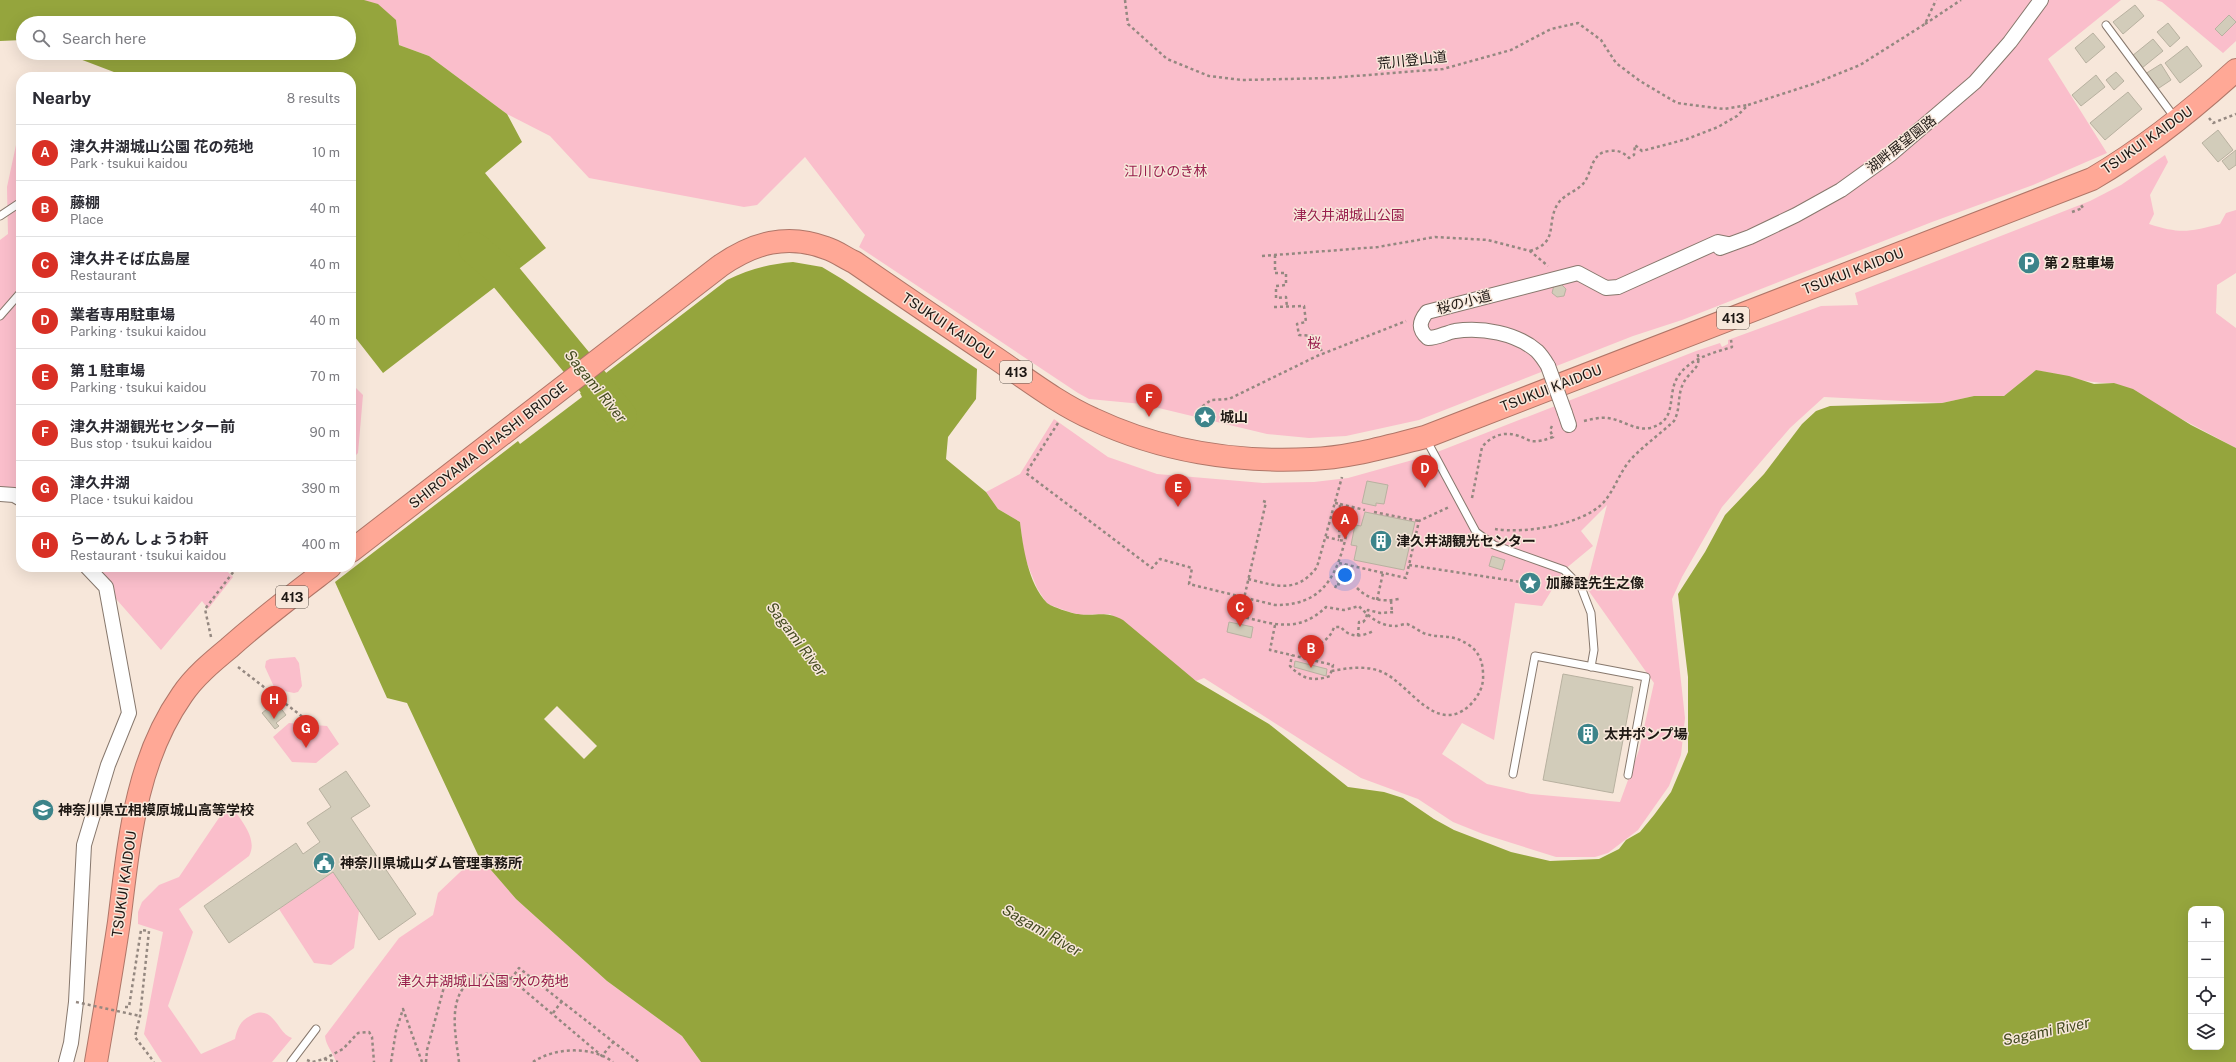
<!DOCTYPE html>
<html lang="en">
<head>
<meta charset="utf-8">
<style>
	:root { --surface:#fff; --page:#f7f7f7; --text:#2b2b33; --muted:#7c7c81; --line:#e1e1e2; --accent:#d93025 }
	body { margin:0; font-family:"Public Sans","Noto Sans JP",sans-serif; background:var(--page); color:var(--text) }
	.controls { position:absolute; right:12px; bottom:12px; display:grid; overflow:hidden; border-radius:8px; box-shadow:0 4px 16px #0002 }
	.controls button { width:36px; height:36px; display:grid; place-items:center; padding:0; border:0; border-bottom:1px solid var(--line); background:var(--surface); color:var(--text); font:20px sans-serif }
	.you { position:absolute; left:1345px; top:575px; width:14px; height:14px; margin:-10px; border:3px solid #fff; border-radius:50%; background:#1a73e8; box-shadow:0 0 0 6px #1a73e833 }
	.badge { display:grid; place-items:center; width:26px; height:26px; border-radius:50%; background:var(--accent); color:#fff; font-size:13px; font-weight:700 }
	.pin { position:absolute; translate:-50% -33px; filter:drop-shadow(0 1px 2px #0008) }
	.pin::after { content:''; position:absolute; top:21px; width:14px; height:12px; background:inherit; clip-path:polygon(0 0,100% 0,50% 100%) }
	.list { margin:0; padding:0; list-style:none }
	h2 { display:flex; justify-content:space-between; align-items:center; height:52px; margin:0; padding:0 16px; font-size:17px }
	h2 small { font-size:13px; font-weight:400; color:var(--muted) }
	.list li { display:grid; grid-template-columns:26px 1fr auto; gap:12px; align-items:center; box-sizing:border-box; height:56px; padding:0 16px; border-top:1px solid var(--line) }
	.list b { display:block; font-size:15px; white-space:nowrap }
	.list p { margin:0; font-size:13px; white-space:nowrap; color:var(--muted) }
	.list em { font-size:13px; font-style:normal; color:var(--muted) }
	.icon { flex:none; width:22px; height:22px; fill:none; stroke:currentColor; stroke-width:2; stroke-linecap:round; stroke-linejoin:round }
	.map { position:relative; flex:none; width:2236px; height:1062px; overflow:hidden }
	.search { position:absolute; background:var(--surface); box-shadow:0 4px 16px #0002; left:16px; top:16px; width:340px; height:44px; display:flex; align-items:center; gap:10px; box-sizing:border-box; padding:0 14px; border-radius:22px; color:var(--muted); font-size:15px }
	.panel { position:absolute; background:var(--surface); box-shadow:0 4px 16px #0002; left:16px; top:72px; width:340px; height:500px; border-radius:16px }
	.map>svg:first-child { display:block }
	.green { fill:#fabecb; fill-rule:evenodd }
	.water { fill:#95a53d; fill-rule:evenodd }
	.pier { fill:#f7e7da }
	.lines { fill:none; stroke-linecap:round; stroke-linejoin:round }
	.river { stroke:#95a53d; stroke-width:32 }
	.building { fill:#d2ccba; stroke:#b8b1a0 }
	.lane-casing { stroke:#87786d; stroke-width:9 }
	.street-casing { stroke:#87786d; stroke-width:16 }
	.highway-casing { stroke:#b07668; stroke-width:24 }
	.path { stroke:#948880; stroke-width:2.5; stroke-dasharray:3 3; stroke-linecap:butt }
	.lane { stroke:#fff; stroke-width:7 }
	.street { stroke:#fff; stroke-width:14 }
	.highway { stroke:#ffa896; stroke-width:22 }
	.street-bridge-casing { stroke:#87786d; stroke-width:16; stroke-linecap:butt }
	.path-bridge { stroke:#948880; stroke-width:2.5; stroke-dasharray:3 3; stroke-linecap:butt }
	.street-bridge { stroke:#fff; stroke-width:14 }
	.labels { text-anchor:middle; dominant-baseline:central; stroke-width:3; stroke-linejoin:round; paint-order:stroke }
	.shield { fill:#f7e7da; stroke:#5f564f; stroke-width:1 }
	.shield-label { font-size:13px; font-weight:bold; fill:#1e1814 }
	.street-label { font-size:14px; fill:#1e1814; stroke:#f7e7da }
	.park-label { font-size:14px; fill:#981e4c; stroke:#f7e7da }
	.poi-label { font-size:14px; font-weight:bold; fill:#1e1814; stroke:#f7e7da; text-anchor:start }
	.water-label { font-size:15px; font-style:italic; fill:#444b21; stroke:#f7e7da }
</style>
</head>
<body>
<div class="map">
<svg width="2236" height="1062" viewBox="0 0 2236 1062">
	<rect width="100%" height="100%" fill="#f7e7da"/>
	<!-- green -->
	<g class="green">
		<path d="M364 0H2121L2048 59 2107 153 2033 185 1932 222 1682 320 1633 336 1419 420 1346 436 1309 438 1267 434 1142 404 1089 399 1078 393 859 247 865 235 805 157 757 205 744 207 589 178 550 136 507 114 429 56 399 45 396 20Z"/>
		<path d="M2156 0H2236V41L2223 53 2162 2Z"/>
		<path d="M21 142V490L0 487V240L8 234 7 187 16 145Z"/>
		<path d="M2165 155 2168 162 2150 195 2154 214 2149 224C2180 234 2189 232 2220 224L2226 213 2236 210V273L2217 285 2216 313 2236 328V448L2114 383C2088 384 2062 375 2036 370L2004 396H1974L1942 403 1824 397 1790 428 1722 507 1682 577 1672 599 1685 718 1681 755 1669 786 1638 830 1608 853 1595 857H1556L1483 834 1453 822 1418 799 1361 778 1204 678 1196 681 1110 614 1078 615 1047 604 1037 588 1024 556 1020 522 998 509 986 492 1020 474 1054 419 1108 457 1157 474 1263 483 1314 482 1348 478 1427 456 1696 351 1720 343 1722 347 1728 344V340L1821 306 1858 305 1855 293 2090 201 2121 185ZM1607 505 1586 587 1654 683 1639 750 1620 802 1531 794 1487 784 1442 754 1462 723 1494 740 1515 603 1542 606 1564 570 1593 546 1581 531Z"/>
		<path d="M351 383 363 395 358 453 351 460Z"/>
		<path d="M88 567H229L227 571 233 577 208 609 202 601 161 650Z"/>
		<path d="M295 657 299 663 302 686 298 692 294 693 275 689 265 667 266 661 270 659Z"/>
		<path d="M289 723 300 724V733L314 734 315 725 327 726 339 744 316 763 292 762 273 737Z"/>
		<path d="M229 803C239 818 259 838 249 856L179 909 193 932 168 1006 201 1054 235 1039C237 1029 240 1021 250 1016 274 1002 277 1034 292 1038L272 1062H162L144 1034 163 932 138 924V912L142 902 159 885 179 877Z"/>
		<path d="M478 855 516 899 607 981 682 1036 701 1062H336C333 1052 326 1046 325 1036L399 938 433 915 438 893Z"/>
		<path d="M333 872 359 911 354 948 331 965 314 963 279 909Z"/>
	</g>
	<!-- water -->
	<g class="water">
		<path d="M0 0H364L378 4 396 20 399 45 429 56 507 114 522 142 485 173 546 248 383 373 351 332V77H127L64 53H349V23H23V40L0 41Z"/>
		<path d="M793 262 822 267 842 279 977 369 976 399 948 437 946 459 986 492 998 509 1020 522C1023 547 1028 583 1047 603 1050 606 1073 614 1078 614 1098 617 1103 610 1123 620L1196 681 1269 724 1348 787 1384 792 1403 798 1434 819 1454 830 1511 852 1550 861 1599 859 1619 849 1626 840 1640 832 1654 815 1671 792 1688 752V677L1678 594 1705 552 1725 515 1764 474 1802 424 1816 411 1830 406 1942 403 1974 396H2004L2036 370 2069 376 2094 384 2114 383 2133 389 2191 425 2236 448V1062H701L682 1036 607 981 516 899 478 855 407 703 387 698 335 582 518 441 520 444 582 397 580 393 727 280C749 269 769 264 793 262ZM2191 909H2221V1047H2191Z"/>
	</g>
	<!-- pier -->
	<path class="pier" d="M557 706 597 746 584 759 544 719Z"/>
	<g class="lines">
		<!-- river -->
		<path class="river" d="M474 248 502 272 621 416"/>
	</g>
	<!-- building -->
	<g class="building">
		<path d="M2135 5 2144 16 2123 34 2113 22Z"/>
		<path d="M2229 15 2236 22 2222 36 2215 29Z"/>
		<path d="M2168 23 2180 38 2170 47 2157 32Z"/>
		<path d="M2093 33 2105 47 2086 63 2075 48Z"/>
		<path d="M2153 39 2163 51 2142 68 2132 56Z"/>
		<path d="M2187 46 2202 66 2180 83 2165 63Z"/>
		<path d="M2161 64 2171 80 2156 90 2145 74Z"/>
		<path d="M2116 72 2124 81 2114 90 2106 80Z"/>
		<path d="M2096 75 2105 87 2081 106 2072 95Z"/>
		<path d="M2128 92 2142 109 2105 140 2090 123Z"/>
		<path d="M2218 130 2233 150 2218 162 2202 143Z"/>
		<path d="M2236 150V165L2229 170 2222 161Z"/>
		<path d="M1561 284 1566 289 1564 296 1557 297 1552 293 1554 285Z"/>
		<path d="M1367 481 1388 485 1384 504 1376 503V506L1362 503Z"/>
		<path d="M1365 512 1415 522 1404 570 1354 560 1357 546 1351 545 1355 525 1361 526Z"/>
		<path d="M1492 556 1505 560 1502 570 1489 566Z"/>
		<path d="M1229 622 1253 627 1251 638 1227 632Z"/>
		<path d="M1295 661 1327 669 1326 676 1294 667Z"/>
		<path d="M1563 674 1633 687 1613 793 1543 780Z"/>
		<path d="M276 702 286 715 276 723 279 726 275 729 262 713Z"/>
		<path d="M346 771 370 806 351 818 416 914 379 940 333 872 229 943 204 906 296 843 303 854 320 842 307 823 331 807 319 789Z"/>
	</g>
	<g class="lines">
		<!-- lane casing -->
		<g class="lane-casing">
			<g id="lane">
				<path d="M2106 25 2175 118"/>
				<path d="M0 216 21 202"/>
				<path d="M0 316 21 292"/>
				<path d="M1426 439 1476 532 1494 545 1564 570 1581 587 1591 613 1594 650 1591 667"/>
				<path d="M1513 774 1535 656 1646 677 1628 775"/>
				<path d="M291 1062 316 1029"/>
			</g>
		</g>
		<!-- street casing -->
		<g class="street-casing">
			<g id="street">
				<path d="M1720 248 1750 237 1796 215 1841 190 1891 154 1975 82 2010 42 2041 0"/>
				<path d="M1548 366C1545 361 1541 355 1537 351 1516 333 1482 327 1455 331 1445 333 1438 338 1428 338 1418 329 1419 322 1427 312L1578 273 1606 288 1618 287 1718 242 1728 244"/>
				<path d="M1565 413 1569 425"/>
				<path d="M0 494 14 495 21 499"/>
				<path d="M66 1062 71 1043 76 1002 84 845 108 765 129 713 106 587 87 567"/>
			</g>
		</g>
		<!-- highway casing -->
		<g class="highway-casing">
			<g id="highway">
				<path d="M351 551 720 266C753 243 787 233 826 248 836 251 845 258 854 262 902 295 949 327 997 359 1028 380 1059 404 1093 419 1161 451 1237 463 1311 459 1349 458 1388 446 1425 437L2092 179C2145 148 2191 111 2236 70"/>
				<path d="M96 1062C104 1015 112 969 119 922 129 843 135 762 182 695 194 677 212 662 229 648 261 619 296 593 330 567"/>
			</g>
		</g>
		<!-- path -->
		<g class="path">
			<path d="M1125 0 1128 24 1167 59 1209 76 1242 80 1330 78 1443 69 1511 50 1551 29 1578 23 1601 40 1616 63 1640 81 1677 103 1724 109 1748 105"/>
			<path d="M1925 24 1961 0"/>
			<path d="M2209 118 2213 123 2236 114"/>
			<path d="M2072 212 2083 208 2081 205"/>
			<path d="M1530 251C1559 242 1546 225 1557 205 1563 195 1575 192 1583 184 1593 172 1590 152 1610 151 1618 150 1623 152 1629 158L1634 155 1635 145 1642 151 1687 139 1718 127 1737 116 1748 105 1813 84 1860 65 1925 24 1936 0"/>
			<path d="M1275 255V273H1286V285L1276 286V298L1286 297 1287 307"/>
			<path d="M1262 256 1378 247 1435 237 1488 240 1530 251 1548 266"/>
			<path d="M1274 307 1304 306 1306 322 1297 324 1299 335 1315 336 1323 354"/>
			<path d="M1584 421C1592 419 1601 417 1608 418 1623 420 1635 431 1650 428 1680 420 1665 394 1679 375 1691 358 1713 353 1732 347L1731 340"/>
			<path d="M1058 423 1026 473 1152 568 1160 559 1192 568 1189 584 1275 605C1337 606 1341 555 1353 507"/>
			<path d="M1198 424 1203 406 1211 400 1229 399 1317 356 1406 321"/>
			<path d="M1472 498 1482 447C1492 435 1505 431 1519 436 1523 437 1527 440 1531 441 1538 442 1545 440 1553 437L1550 430 1552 426"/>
			<path d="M1263 501 1266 502 1240 616C1273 624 1298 634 1326 607L1344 610 1359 606C1369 617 1380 626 1395 626 1398 626 1403 624 1407 624 1413 626 1420 632 1426 634 1443 639 1451 633 1469 645 1479 652 1483 662 1483 674 1484 687 1478 697 1469 706 1435 736 1409 683 1382 672 1366 665 1348 668 1331 671"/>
			<path d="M1335 503 1340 504 1339 540 1345 541"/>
			<path d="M1340 504 1365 510"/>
			<path d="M1374 512 1419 521"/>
			<path d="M1495 529C1524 534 1582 525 1603 503 1615 490 1620 470 1633 457 1646 444 1661 433 1674 421 1681 408 1677 396 1683 384 1689 370 1703 369 1697 352"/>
			<path d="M1326 537 1339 540"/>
			<path d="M1339 563 1406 578 1419 521 1449 507"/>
			<path d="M1409 565 1521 582"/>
			<path d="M1248 579C1276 586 1297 594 1317 567L1342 477"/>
			<path d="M1337 584 1342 585"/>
			<path d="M1335 588 1346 564"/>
			<path d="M1357 588C1369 600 1382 602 1399 599"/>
			<path d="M1377 600 1383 573"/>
			<path d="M1391 601 1392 612"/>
			<path d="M1275 625 1270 650 1333 665 1330 676C1314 682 1302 679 1290 666L1292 655"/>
			<path d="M1358 636 1359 622H1363L1366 619 1368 610 1380 613 1396 612"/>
			<path d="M211 637 205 609 234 571 229 567"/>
			<path d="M1304 658 1307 649C1319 645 1330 640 1334 627H1341C1349 638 1362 637 1373 631"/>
			<path d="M238 667 308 721 306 743"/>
			<path d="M511 979 519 968 639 1062"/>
			<path d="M125 1007H129L141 930 149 931 140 1016 135 1037 154 1062"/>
			<path d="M553 1013 562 1001"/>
			<path d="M324 1059 343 1049 358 1033 369 1032 372 1037 374 1062"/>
			<path d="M307 1060 312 1062 324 1059 338 1062"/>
			<path d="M391 1062 396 1031 403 1009 422 1062"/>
			<path d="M426 1062 427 1050 444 987C450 980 457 982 463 987"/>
			<path d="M459 1062C456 1036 446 996 473 979 486 971 498 973 511 979L602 1056 614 1041"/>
			<path d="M533 1062C555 1047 592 1046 613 1062"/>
		</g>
		<!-- lane -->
		<use href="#lane" class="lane"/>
		<!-- street -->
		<use href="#street" class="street"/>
		<!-- highway -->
		<use href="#highway" class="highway"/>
		<!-- street-bridge casing -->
		<g class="street-bridge-casing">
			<path id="street-bridge" d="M1548 366 1565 413"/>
		</g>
		<!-- path-bridge -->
		<path class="path-bridge" d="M76 1002 140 1016"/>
		<!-- street-bridge -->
		<use href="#street-bridge" class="street-bridge"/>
	</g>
	<!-- icons -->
	<defs>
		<g id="parking-disc" transform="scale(1.15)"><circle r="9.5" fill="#3c848a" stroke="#f7e7da"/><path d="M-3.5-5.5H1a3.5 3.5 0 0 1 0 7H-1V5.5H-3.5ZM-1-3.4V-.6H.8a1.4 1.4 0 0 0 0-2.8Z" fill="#fff"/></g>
		<g id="sight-disc" transform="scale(1.15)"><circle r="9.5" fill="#3c848a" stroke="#f7e7da"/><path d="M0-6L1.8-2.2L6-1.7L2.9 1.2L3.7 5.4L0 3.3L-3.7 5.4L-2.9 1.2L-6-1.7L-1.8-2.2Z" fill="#fff"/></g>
		<g id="building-disc" transform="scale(1.15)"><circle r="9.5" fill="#3c848a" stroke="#f7e7da"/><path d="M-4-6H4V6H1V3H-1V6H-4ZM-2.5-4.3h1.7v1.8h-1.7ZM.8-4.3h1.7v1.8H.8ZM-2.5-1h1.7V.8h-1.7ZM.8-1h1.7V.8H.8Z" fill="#fff"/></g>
		<g id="school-disc" transform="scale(1.15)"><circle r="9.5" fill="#3c848a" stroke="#f7e7da"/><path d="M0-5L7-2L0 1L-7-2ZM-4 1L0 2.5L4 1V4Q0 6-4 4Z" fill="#fff"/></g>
		<g id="civic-disc" transform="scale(1.15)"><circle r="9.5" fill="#3c848a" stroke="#f7e7da"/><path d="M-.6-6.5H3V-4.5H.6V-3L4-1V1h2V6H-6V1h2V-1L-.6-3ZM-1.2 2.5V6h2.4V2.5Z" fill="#fff"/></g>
	</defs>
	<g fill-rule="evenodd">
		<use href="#parking-disc" x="2029" y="263"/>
		<use href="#sight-disc" x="1205" y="417"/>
		<use href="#building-disc" x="1381" y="541"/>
		<use href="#sight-disc" x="1530" y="583"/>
		<use href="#building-disc" x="1588" y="734"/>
		<use href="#school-disc" x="43" y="810"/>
		<use href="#civic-disc" x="324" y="863"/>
	</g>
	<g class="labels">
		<!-- shield labels -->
		<g class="shield">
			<rect x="1717" y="307" width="32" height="22" rx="3"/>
			<rect x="1000" y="361" width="32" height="22" rx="3"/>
			<rect x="276" y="586" width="32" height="22" rx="3"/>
		</g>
		<g class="shield-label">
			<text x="1733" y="318">413</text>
			<text x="1016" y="372">413</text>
			<text x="292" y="597">413</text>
		</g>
		<!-- street labels -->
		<g class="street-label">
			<text transform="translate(1412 60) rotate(-6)">荒川登山道</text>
			<text transform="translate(2147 140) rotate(-35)">TSUKUI KAIDOU</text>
			<text transform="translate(1901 144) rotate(-38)">湖畔展望園路</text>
			<text transform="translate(1853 271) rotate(-21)">TSUKUI KAIDOU</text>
			<text transform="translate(1464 302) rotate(-15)">桜の小道</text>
			<text transform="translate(948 326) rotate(34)">TSUKUI KAIDOU</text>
			<text transform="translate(1551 388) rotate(-21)">TSUKUI KAIDOU</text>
			<text transform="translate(488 445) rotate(-38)">SHIROYAMA OHASHI BRIDGE</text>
			<text transform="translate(124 884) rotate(-82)">TSUKUI KAIDOU</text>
		</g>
		<!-- park labels -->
		<g class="park-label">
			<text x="1166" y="171">江川ひのき林</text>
			<text x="1349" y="215">津久井湖城山公園</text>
			<text x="1314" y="343">桜</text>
			<text x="483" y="981">津久井湖城山公園 水の苑地</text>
		</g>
		<!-- poi labels -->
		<g class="poi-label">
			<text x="2044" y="263">第２駐車場</text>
			<text x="1220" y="417">城山</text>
			<text x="1396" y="541">津久井湖観光センター</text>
			<text x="1546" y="583">加藤詮先生之像</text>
			<text x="1604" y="734">太井ポンプ場</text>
			<text x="58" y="810">神奈川県立相模原城山高等学校</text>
			<text x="340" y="863">神奈川県城山ダム管理事務所</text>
		</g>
		<!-- water labels -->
		<g class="water-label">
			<text transform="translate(596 386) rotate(51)">Sagami River</text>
			<text transform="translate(797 639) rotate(53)">Sagami River</text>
			<text transform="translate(1042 930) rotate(30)">Sagami River</text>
			<text transform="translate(2046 1031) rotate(-12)">Sagami River</text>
		</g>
	</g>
</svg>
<div class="controls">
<button>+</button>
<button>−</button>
<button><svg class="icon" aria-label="locate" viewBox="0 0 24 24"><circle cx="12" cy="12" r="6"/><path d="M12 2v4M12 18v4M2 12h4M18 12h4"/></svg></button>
<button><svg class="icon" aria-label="layers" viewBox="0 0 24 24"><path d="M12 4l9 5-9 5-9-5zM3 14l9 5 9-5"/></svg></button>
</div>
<div class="you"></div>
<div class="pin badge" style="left:1345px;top:539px">A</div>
<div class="pin badge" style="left:1311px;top:668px">B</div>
<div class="pin badge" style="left:1240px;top:627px">C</div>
<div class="pin badge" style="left:1425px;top:488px">D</div>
<div class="pin badge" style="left:1178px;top:507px">E</div>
<div class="pin badge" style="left:1149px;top:417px">F</div>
<div class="pin badge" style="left:306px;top:748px">G</div>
<div class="pin badge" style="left:274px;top:719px">H</div>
<div class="search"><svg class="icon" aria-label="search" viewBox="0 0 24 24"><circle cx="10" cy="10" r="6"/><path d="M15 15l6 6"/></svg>Search here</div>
<section class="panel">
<h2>Nearby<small>8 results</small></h2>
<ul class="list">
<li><span class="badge">A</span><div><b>津久井湖城山公園 花の苑地</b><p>Park · tsukui kaidou</p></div><em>10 m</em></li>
<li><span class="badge">B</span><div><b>藤棚</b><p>Place</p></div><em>40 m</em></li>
<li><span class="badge">C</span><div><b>津久井そば広島屋</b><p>Restaurant</p></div><em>40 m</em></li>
<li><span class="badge">D</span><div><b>業者専用駐車場</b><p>Parking · tsukui kaidou</p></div><em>40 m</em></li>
<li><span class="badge">E</span><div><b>第１駐車場</b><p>Parking · tsukui kaidou</p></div><em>70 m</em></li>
<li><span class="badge">F</span><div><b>津久井湖観光センター前</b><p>Bus stop · tsukui kaidou</p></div><em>90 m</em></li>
<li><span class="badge">G</span><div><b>津久井湖</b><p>Place · tsukui kaidou</p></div><em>390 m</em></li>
<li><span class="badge">H</span><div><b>らーめん しょうわ軒</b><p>Restaurant · tsukui kaidou</p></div><em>400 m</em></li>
</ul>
</section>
</div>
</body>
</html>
